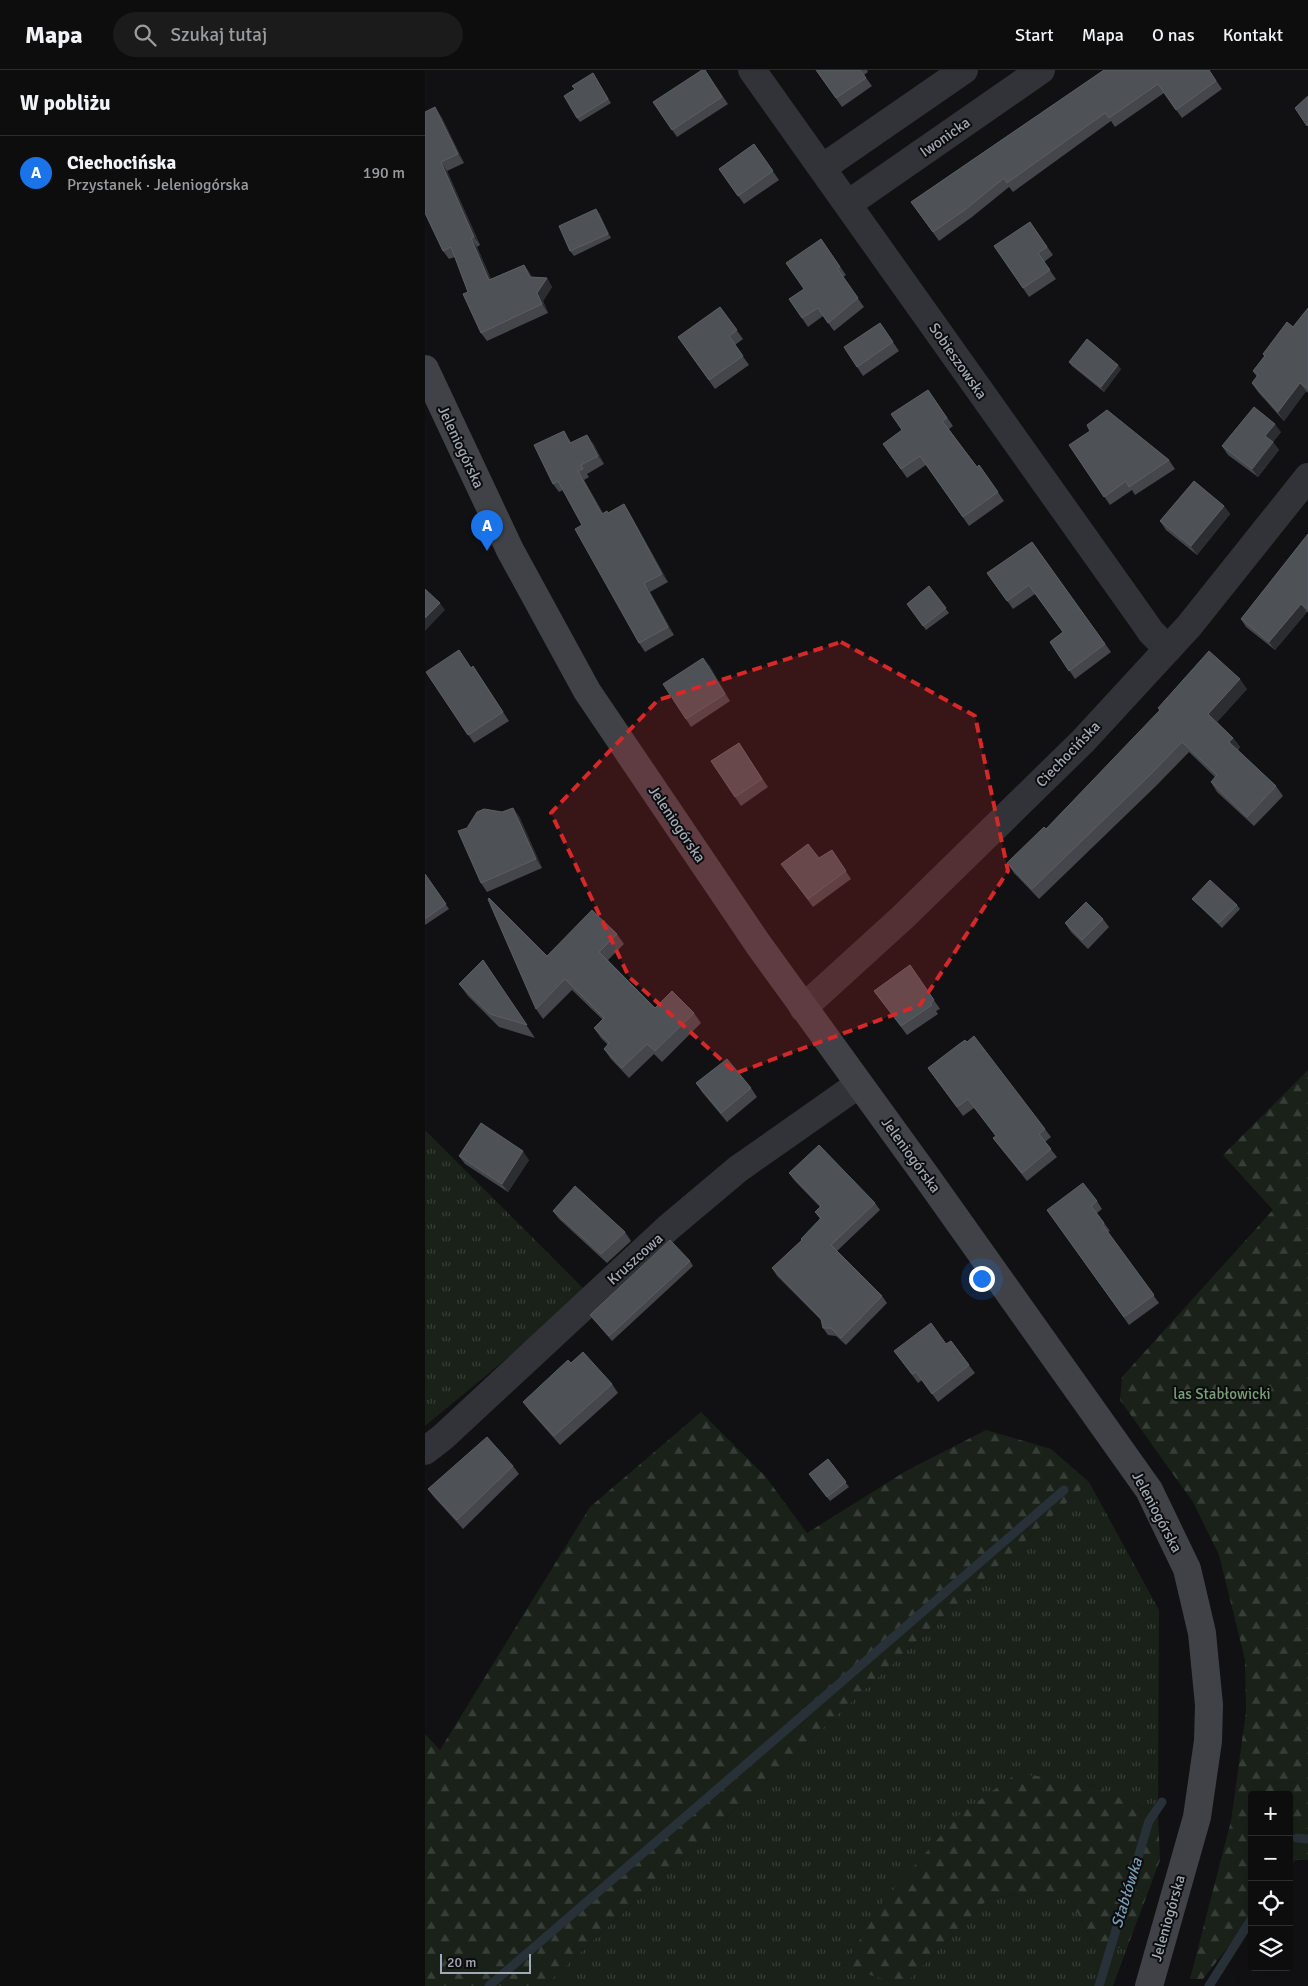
<!DOCTYPE html>
<html lang="pl">
<head>
<meta charset="utf-8">
<style>
	:root { --surface:#0d0d0e; --page:#1b1b1c; --text:#f1f3f6; --muted:#9a9c9e; --line:#2d2d2e; --accent:#1a73e8 }
	body { margin:0; font-family:Signika,sans-serif; background:var(--page); color:var(--text) }
	.controls { position:absolute; right:15px; bottom:15px; display:grid; overflow:hidden; border-radius:5px; box-shadow:0 5px 20px #0002 }
	.controls button { width:45px; height:45px; display:grid; place-items:center; padding:0; border:0; border-bottom:1px solid var(--line); background:var(--surface); color:var(--text); font:25px sans-serif }
	.scale { position:absolute; left:15px; bottom:12px; width:91px; box-sizing:border-box; padding-left:5px; border:2px solid #a1a9b4; border-top:0; font-size:14px; line-height:18px; white-space:nowrap; color:#a1a9b4; -webkit-text-stroke:4px #0c0c0e; paint-order:stroke }
	.you { position:absolute; left:556px; top:1208px; width:18px; height:18px; margin:-12px; border:4px solid #fff; border-radius:50%; background:#1a73e8; box-shadow:0 0 0 8px #1a73e833 }
	.badge { display:grid; place-items:center; width:32px; height:32px; border-radius:50%; background:var(--accent); color:#fff; font-size:16px; font-weight:700 }
	.pin { position:absolute; translate:-50% -41px; filter:drop-shadow(0 1px 2px #0008) }
	.pin::after { content:''; position:absolute; top:26px; width:18px; height:15px; background:inherit; clip-path:polygon(0 0,100% 0,50% 100%) }
	.list { margin:0; padding:0; list-style:none }
	h2 { display:flex; justify-content:space-between; align-items:center; height:65px; margin:0; padding:0 20px; font-size:21px }
	h2 small { font-size:16px; font-weight:400; color:var(--muted) }
	.list li { display:grid; grid-template-columns:32px 1fr auto; gap:15px; align-items:center; box-sizing:border-box; height:75px; padding:0 20px; border-top:1px solid var(--line) }
	.list b { display:block; font-size:19px; white-space:nowrap }
	.list p { margin:0; font-size:16px; white-space:nowrap; color:var(--muted) }
	.list em { font-size:16px; font-style:normal; color:var(--muted) }
	.icon { flex:none; width:28px; height:28px; fill:none; stroke:currentColor; stroke-width:2; stroke-linecap:round; stroke-linejoin:round }
	.map { position:relative; flex:none; width:883px; height:1916px; overflow:hidden }
	header { display:flex; align-items:center; gap:30px; box-sizing:border-box; height:70px; padding:0 25px; background:var(--surface); border-bottom:1px solid var(--line) }
	header strong { font-size:24px }
	nav { display:flex; gap:28px; margin-inline-start:auto; font-size:18px }
	.search { width:350px; height:45px; background:var(--page); display:flex; align-items:center; gap:12px; box-sizing:border-box; padding:0 18px; border-radius:28px; color:var(--muted); font-size:19px }
	main { display:flex }
	aside { flex:1; background:var(--surface) }
	.map>svg:first-child { display:block }
	.grass { fill:url(#grass-tufts) }
	.forest { fill:url(#forest-firs) }
	.lines { fill:none; stroke-linecap:round; stroke-linejoin:round }
	.stream { stroke:#273137; stroke-width:9 }
	.street { stroke:#323338; stroke-width:28 }
	.secondary { stroke:#404248; stroke-width:28 }
	.wall { fill:#44464b }
	.shaded-wall { fill:#2b2d30 }
	.building { fill:#4e5156; stroke:#5b5f65 }
	.marked { fill:#d62828; fill-opacity:0.2; stroke:#d62828; stroke-width:4; stroke-dasharray:10 6; stroke-linejoin:round }
	.labels { text-anchor:middle; dominant-baseline:central; stroke-width:4; stroke-linejoin:round; paint-order:stroke }
	.street-label { font-size:15px; fill:#a1a9b4; stroke:#0c0c0e }
	.park-label { font-size:15px; fill:#78a177; stroke:#0c0c0e }
	.water-label { font-size:16px; font-style:italic; fill:#769bb2; stroke:#0c0c0e }
</style>
</head>
<body>
<header>
<strong>Mapa</strong>
<div class="search"><svg class="icon" aria-label="search" viewBox="0 0 24 24"><circle cx="10" cy="10" r="6"/><path d="M15 15l6 6"/></svg>Szukaj tutaj</div>
<nav><a>Start</a><a>Mapa</a><a>O nas</a><a>Kontakt</a></nav>
</header>
<main>
<aside>
<h2>W pobliżu<small></small></h2>
<ul class="list">
<li><span class="badge">A</span><div><b>Ciechocińska</b><p>Przystanek · Jeleniogórska</p></div><em>190 m</em></li>
</ul>
</aside>
<div class="map">
<svg width="883" height="1916" viewBox="0 0 883 1916">
	<defs>
		<pattern id="grass-tufts" width="24" height="20" patternUnits="userSpaceOnUse" patternTransform="scale(1.25)"><rect width="24" height="20" fill="#192119"/><path d="M3 7l-1-3M5 7V3M7 7l1-3M15 17l-1-3M17 17v-4M19 17l1-3" fill="none" stroke="#373e38"/></pattern>
		<pattern id="forest-firs" width="22" height="20" patternUnits="userSpaceOnUse" patternTransform="scale(1.25)"><rect width="22" height="20" fill="#192119"/><path d="M5 1l3.5 6h-7zM16 11l3.5 6h-7z" fill="#373e38"/></pattern>
	</defs>
	<rect width="100%" height="100%" fill="#111113"/>
	<!-- grass -->
	<g class="grass">
		<path d="M0 1060 162 1222 0 1356Z"/>
		<path d="M664 1412 734 1540 733 1744 654 1710 418 1896 479 1915 564 1828 641 1821 672 1879 702 1878 688 1916H119Z"/>
	</g>
	<!-- forest -->
	<g class="forest">
		<path d="M883 1000V1790H871L864 1798V1725H827V1846L778 1909H765L806 1751 821 1642 820 1590 794 1485 768 1432 695 1330 697 1307 848 1140 798 1085Z"/>
		<path d="M276 1342 340 1406 382 1463 481 1401 561 1360 626 1379 664 1412 119 1916H0V1664L15 1680 165 1437Z"/>
		<path d="M591 1704 654 1710 733 1744 735 1790 702 1878 672 1879 641 1821 564 1828 479 1915 418 1897 460 1829 534 1745Z"/>
	</g>
	<g class="lines">
		<!-- stream -->
		<g class="stream">
			<path d="M872 1768 883 1769"/>
			<path d="M64 1916 639 1420"/>
			<path d="M674 1916 724 1751 737 1732"/>
			<path d="M784 1916 827 1848"/>
		</g>
		<!-- street -->
		<g class="street">
			<path d="M327 0 717 549 726 562 743 579"/>
			<path d="M397 98 539 0"/>
			<path d="M423 134 616 0"/>
			<path d="M378 938 478 847 658 671 764 556 883 407"/>
			<path d="M0 1381 18 1367 244 1157 313 1099 434 1014"/>
		</g>
		<!-- secondary -->
		<path class="secondary" d="M0 299 85 480 162 621 333 874 501 1106 724 1420 762 1499 777 1563 784 1635 783 1671 772 1747 724 1916"/>
	</g>
	<!-- wall -->
	<g class="wall">
		<path d="M280 0 303 34 252 67 228 32Z"/>
		<path d="M391 0H442L443 2 439 5 447 16 417 37Z"/>
		<path d="M679 0H784L797 19 757 48 739 23 690 57 686 51 588 122 584 117 547 147 514 171 486 132Z"/>
		<path d="M168 3 186 33 155 52 152 48Z"/>
		<path d="M16 46 39 93 22 101 55 175 52 177 66 209 99 195 107 207 122 208 127 217 118 231 123 243 62 271 56 263 43 222 30 187 24 189 18 181 0 143Z"/>
		<path d="M329 74 354 110 319 134 294 99Z"/>
		<path d="M174 143 186 168 149 186 145 181Z"/>
		<path d="M605 152 628 185 619 192 631 209 604 227 569 176Z"/>
		<path d="M396 169 421 205 418 207 439 237 409 261 398 246 383 257 364 229 379 219Z"/>
		<path d="M295 237 318 269 310 275 324 295 290 319 253 267Z"/>
		<path d="M883 238V323L881 321 859 351 833 322 827 313 832 307 828 301 839 286 838 284 868 257Z"/>
		<path d="M455 253 474 281 438 306 419 277Z"/>
		<path d="M644 292 696 299 679 322 647 296Z"/>
		<path d="M503 320 528 356 524 359 552 397 554 395 579 431 544 456 501 395 482 408 458 374 477 360Z"/>
		<path d="M856 362 848 372 854 380 833 407 803 385 797 376Z"/>
		<path d="M144 369 146 373H168L179 394 162 404 164 407 159 410 178 443H183L199 434 204 442 243 512 225 522 249 565 220 582 214 573 157 455 138 420 134 422 128 414Z"/>
		<path d="M644 375 744 390 750 399 710 425 707 420 685 435Z"/>
		<path d="M799 436 805 444 772 485 741 460 735 451Z"/>
		<path d="M883 464V542H882L850 580 821 557 816 549Z"/>
		<path d="M607 472 686 582 650 609 625 572 638 562 610 524 588 539 562 503Z"/>
		<path d="M504 516 524 543 501 560 482 534Z"/>
		<path d="M284 595 305 631 266 657 261 649Z"/>
		<path d="M48 596 84 651 49 673 1 602 46 598Z"/>
		<path d="M822 619 792 652 808 668 815 677 813 680 851 716 858 726 829 756 792 722 786 712 790 707 764 682 731 716 614 829 589 803 582 793 621 759 735 641 733 638Z"/>
		<path d="M314 673 343 717 316 736 286 691Z"/>
		<path d="M94 746 117 798 62 822 56 813Z"/>
		<path d="M407 780 426 809 388 837 362 802 394 788Z"/>
		<path d="M0 804 24 839 0 855Z"/>
		<path d="M767 829 812 835 815 839 797 858 771 833Z"/>
		<path d="M678 849 684 857 663 879 646 862 640 853Z"/>
		<path d="M192 864 199 874 183 890 230 938 269 943 276 953 237 992 229 984 204 1008 186 989 179 979 183 975 176 968 169 958 178 950 147 920 118 949 111 939 122 886Z"/>
		<path d="M58 890 110 968 74 957 43 926 34 914Z"/>
		<path d="M485 895 515 939 511 941 513 944 482 965 449 921Z"/>
		<path d="M503 998 620 1059 626 1067 620 1072 632 1087 602 1111 574 1076 568 1068 571 1066 549 1038 538 1046Z"/>
		<path d="M271 1013 326 1018 332 1027 302 1052 277 1022Z"/>
		<path d="M34 1086 104 1090 83 1122 40 1094Z"/>
		<path d="M364 1103 450 1133 455 1140 412 1181 457 1226 462 1233 421 1275 411 1266 403 1265 398 1258 397 1251 352 1206 347 1198 377 1170 395 1149 390 1142 395 1137 369 1110Z"/>
		<path d="M672 1131 677 1139 672 1143 685 1161 683 1162 734 1233 704 1255 622 1140Z"/>
		<path d="M128 1141 200 1162 206 1171 182 1193 134 1149Z"/>
		<path d="M265 1191 268 1196 187 1271 168 1249 165 1245Z"/>
		<path d="M526 1271 550 1303 513 1332 497 1310 493 1313 469 1281 521 1274Z"/>
		<path d="M146 1293 187 1314 193 1323 135 1375 104 1340 98 1332Z"/>
		<path d="M403 1389 424 1417 405 1431 384 1404Z"/>
		<path d="M88 1396 94 1404 38 1459 9 1427 3 1419Z"/>
	</g>
	<!-- shaded-wall -->
	<g class="shaded-wall">
		<path d="M10 37 16 46 39 93 33 84Z"/>
		<path d="M16 92 22 101 55 175 49 167Z"/>
		<path d="M171 139 174 143 186 168 183 164Z"/>
		<path d="M46 168 52 177 70 218 64 210Z"/>
		<path d="M99 195 105 203 111 216 105 207Z"/>
		<path d="M122 208 127 217 118 231 123 243 117 234 112 223Z"/>
		<path d="M693 295 696 299 679 322 676 317Z"/>
		<path d="M875 313 881 321 859 351 853 342Z"/>
		<path d="M850 354 856 362 848 372 854 380 833 407 827 399 840 366Z"/>
		<path d="M139 361 144 369 151 382 145 373Z"/>
		<path d="M162 365 168 373 179 394 173 386Z"/>
		<path d="M153 401 159 410 183 452 177 444Z"/>
		<path d="M199 434 204 442 243 512 237 504Z"/>
		<path d="M799 436 805 444 772 485 766 476Z"/>
		<path d="M219 513 225 522 249 565 243 557Z"/>
		<path d="M15 533 20 540 0 561V548Z"/>
		<path d="M876 534 882 542 850 580 844 572Z"/>
		<path d="M278 588 284 595 305 631 300 624Z"/>
		<path d="M815 609 822 619 790 654 783 644Z"/>
		<path d="M808 668 815 677 811 681 804 672Z"/>
		<path d="M88 738 94 746 117 798 111 789Z"/>
		<path d="M98 1081 104 1090 83 1122 77 1114Z"/>
	</g>
	<!-- building -->
	<g class="building">
		<path d="M277 0H280L297 27 247 60 228 32Z"/>
		<path d="M391 0H435L441 8 411 28Z"/>
		<path d="M679 0H784L791 11 751 40 733 14 684 48 680 43 582 113 579 108 541 139 508 162 486 132Z"/>
		<path d="M168 3 183 29 152 48 139 26 150 19 147 16Z"/>
		<path d="M883 26V55L882 56 870 38Z"/>
		<path d="M10 37 33 84 16 92 49 167 46 168 64 210 99 195 105 207 122 208 112 223 117 234 56 263 38 224 43 222 26 177 18 181 0 143V42Z"/>
		<path d="M329 74 348 101 313 126 294 99Z"/>
		<path d="M171 139 183 164 145 181 134 156Z"/>
		<path d="M605 152 622 177 613 183 625 200 598 218 569 176Z"/>
		<path d="M396 169 415 197 412 198 433 228 403 253 393 238 377 248 364 229 379 219 361 193Z"/>
		<path d="M295 237 312 260 304 266 318 286 284 310 253 267Z"/>
		<path d="M883 238V319L875 313 853 342 827 313 833 305 828 301 840 286 838 284 862 252 868 257Z"/>
		<path d="M455 253 468 272 432 297 419 277Z"/>
		<path d="M662 269 693 295 676 317 644 292Z"/>
		<path d="M503 320 522 348 517 351 552 397 554 395 573 422 538 447 495 386 476 399 458 374 477 360 466 344Z"/>
		<path d="M829 337 850 354 840 366 848 372 827 399 797 376Z"/>
		<path d="M682 340 744 390 704 417 701 411 679 427 644 375 665 361 662 355Z"/>
		<path d="M139 361 145 373 162 365 173 386 156 395 158 399 153 401 177 444 182 441 183 443 199 434 237 504 219 513 243 557 214 573 150 459 157 455 133 411 128 414 109 375Z"/>
		<path d="M769 411 799 436 766 476 735 451Z"/>
		<path d="M883 464V539L876 534 844 572 816 549Z"/>
		<path d="M607 472 680 574 644 601 625 572 638 562 604 515 582 531 562 503Z"/>
		<path d="M504 516 521 538 498 556 482 534Z"/>
		<path d="M0 519 15 533 0 548Z"/>
		<path d="M34 580 46 598 48 596 78 642 43 665 1 602Z"/>
		<path d="M784 581 815 609 783 644 808 668 804 672 851 716 822 747 786 712 792 705 757 672 724 706 607 819 582 793 619 757 621 759 735 640 733 638Z"/>
		<path d="M278 588 300 624 261 649 238 614Z"/>
		<path d="M314 673 337 709 310 727 286 691Z"/>
		<path d="M88 738 111 789 56 813 33 761 42 758 52 742 59 739 77 742Z"/>
		<path d="M383 774 394 788 407 780 421 801 383 829 356 794Z"/>
		<path d="M0 804 21 834 0 849Z"/>
		<path d="M785 810 812 835 794 853 767 829Z"/>
		<path d="M64 828 122 886 167 840 192 864 174 882 230 938 247 921 269 943 230 981 222 974 197 998 179 979 184 973 169 958 179 948 140 909 111 939 63 829Z"/>
		<path d="M661 832 678 849 657 870 640 853Z"/>
		<path d="M58 890 102 955 65 944 34 914Z"/>
		<path d="M485 895 509 930 505 933 507 935 476 956 449 921Z"/>
		<path d="M549 966 620 1059 614 1064 626 1079 597 1103 568 1068 571 1066 543 1029 532 1037 503 998 533 975 540 970 542 972Z"/>
		<path d="M302 989 326 1018 296 1043 271 1013Z"/>
		<path d="M56 1053 98 1081 77 1114 34 1086Z"/>
		<path d="M394 1075 450 1133 406 1175 457 1226 416 1268 406 1258H398L396 1249 347 1198 377 1170 376 1169 396 1148 390 1142 396 1136 364 1103Z"/>
		<path d="M658 1113 672 1131 666 1136 679 1153 677 1154 729 1225 699 1247 622 1140Z"/>
		<path d="M150 1116 200 1162 176 1184 128 1141Z"/>
		<path d="M245 1170 265 1191 184 1266 165 1245Z"/>
		<path d="M506 1253 521 1274 526 1271 544 1295 507 1324 491 1302 487 1304 469 1281Z"/>
		<path d="M158 1282 187 1314 129 1366 98 1332 143 1290 146 1293Z"/>
		<path d="M62 1367 88 1396 32 1450 3 1419Z"/>
		<path d="M403 1389 421 1412 402 1427 384 1404Z"/>
	</g>
	<!-- marked area -->
	<path class="marked" d="M416 572 550 646 583 801 495 935 311 1003 204 907 126 743 233 630Z"/>
	<g class="labels">
		<!-- street labels -->
		<g class="street-label">
			<text transform="translate(520 67) rotate(-35)">Iwonicka</text>
			<text transform="translate(533 291) rotate(55)">Sobieszowska</text>
			<text transform="translate(36 377) rotate(65)">Jeleniogórska</text>
			<text transform="translate(643 684) rotate(-46)">Ciechocińska</text>
			<text transform="translate(252 754) rotate(56)">Jeleniogórska</text>
			<text transform="translate(486 1085) rotate(54)">Jeleniogórska</text>
			<text transform="translate(210 1189) rotate(-42)">Kruszcowa</text>
			<text transform="translate(732 1442) rotate(62)">Jeleniogórska</text>
			<text transform="translate(743 1848) rotate(-74)">Jeleniogórska</text>
		</g>
		<!-- park labels -->
		<g class="park-label">
			<text x="797" y="1324">las Stabłowicki</text>
		</g>
		<!-- water labels -->
		<g class="water-label">
			<text transform="translate(702 1823) rotate(-73)">Stabłówka</text>
		</g>
	</g>
</svg>
<div class="controls">
<button>+</button>
<button>−</button>
<button><svg class="icon" aria-label="locate" viewBox="0 0 24 24"><circle cx="12" cy="12" r="6"/><path d="M12 2v4M12 18v4M2 12h4M18 12h4"/></svg></button>
<button><svg class="icon" aria-label="layers" viewBox="0 0 24 24"><path d="M12 4l9 5-9 5-9-5zM3 14l9 5 9-5"/></svg></button>
</div>
<div class="scale">20 m</div>
<div class="you"></div>
<div class="pin badge" style="left:62px;top:481px">A</div>
</div>
</main>
</body>
</html>
